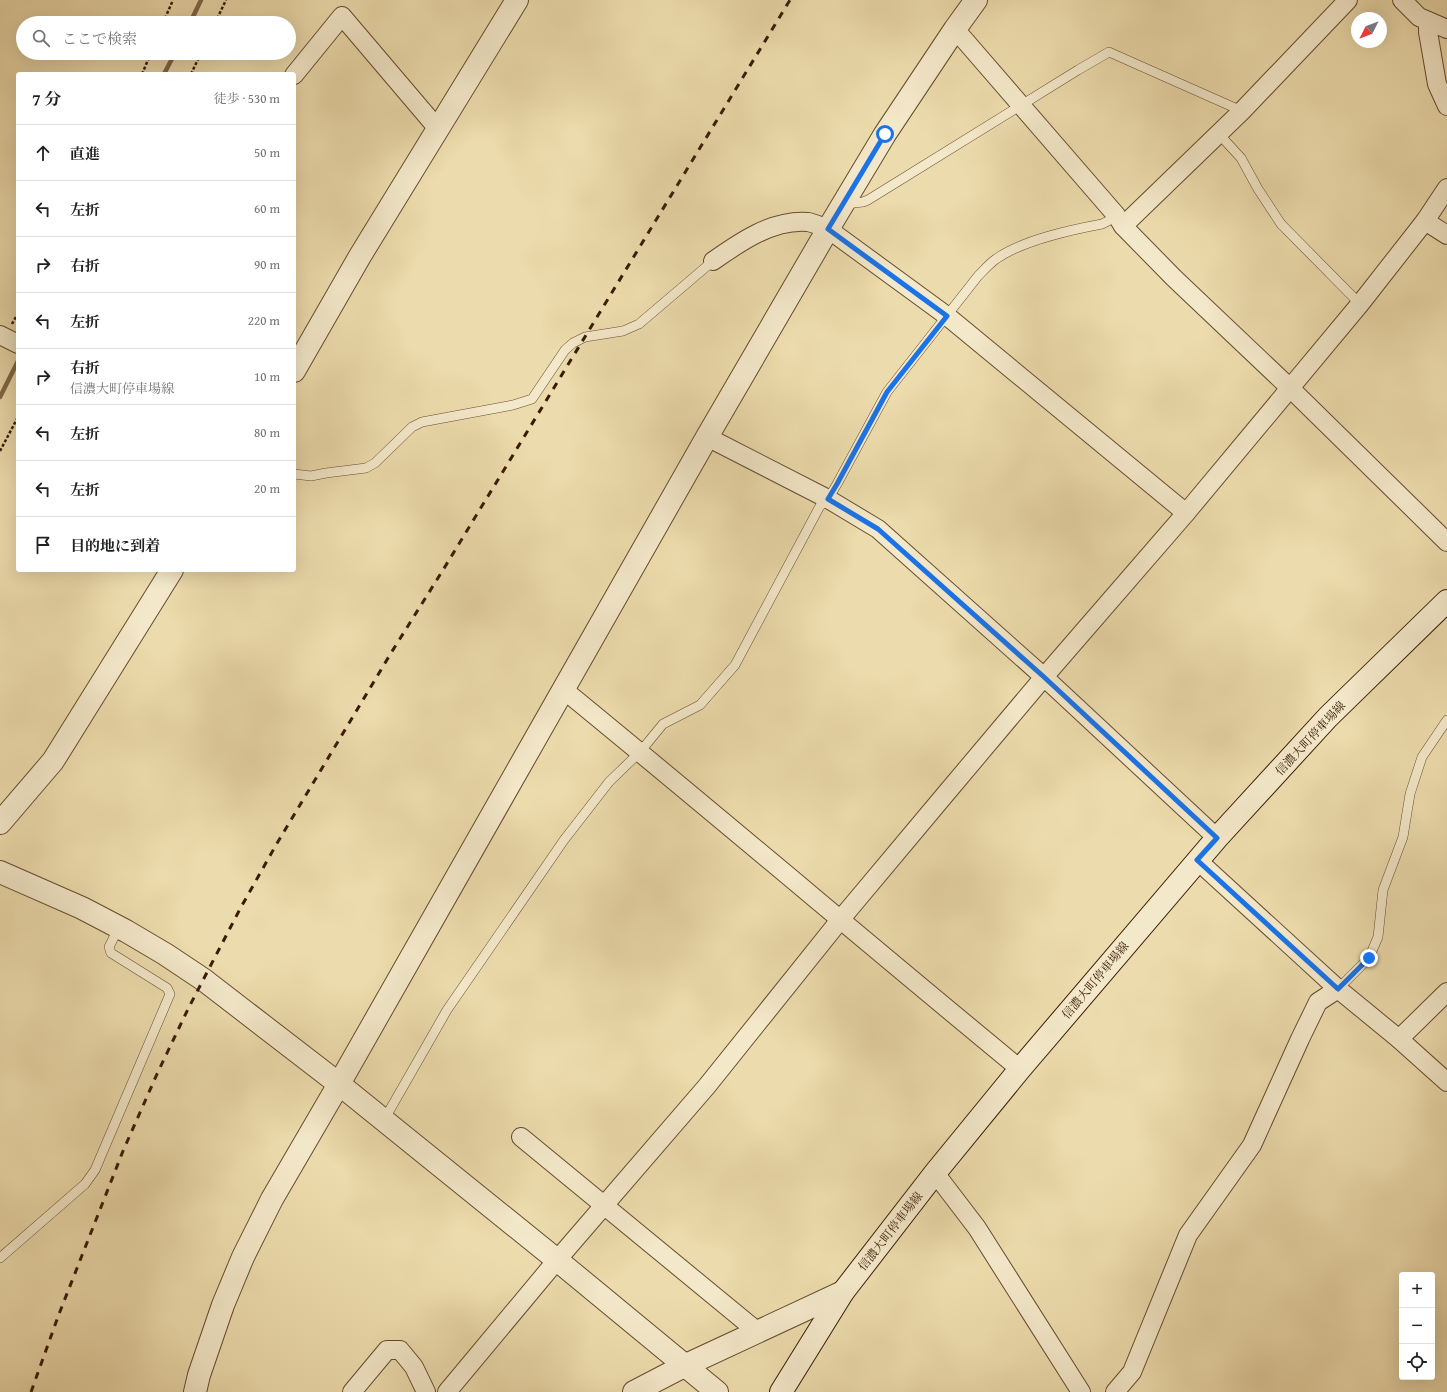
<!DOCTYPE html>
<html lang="ja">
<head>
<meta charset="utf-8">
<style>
	:root { --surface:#fff; --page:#f2f2f2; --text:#202124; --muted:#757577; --line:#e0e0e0 }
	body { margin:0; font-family:"Gentium Book Plus","Noto Serif JP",serif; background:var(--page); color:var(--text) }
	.controls { position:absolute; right:12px; bottom:12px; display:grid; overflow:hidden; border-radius:4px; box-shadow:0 4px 16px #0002 }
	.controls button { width:36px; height:36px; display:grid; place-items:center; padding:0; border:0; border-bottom:1px solid var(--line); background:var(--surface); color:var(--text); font:20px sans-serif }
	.compass { position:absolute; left:1351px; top:12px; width:36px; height:36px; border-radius:50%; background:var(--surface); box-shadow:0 4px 16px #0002; rotate:228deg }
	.stop { position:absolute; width:12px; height:12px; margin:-9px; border:3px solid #1a73e8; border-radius:50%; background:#fff }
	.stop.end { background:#1a73e8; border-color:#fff; box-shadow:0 1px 4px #0008 }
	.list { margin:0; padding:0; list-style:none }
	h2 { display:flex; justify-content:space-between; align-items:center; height:52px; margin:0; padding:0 16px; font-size:17px }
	h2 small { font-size:13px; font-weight:400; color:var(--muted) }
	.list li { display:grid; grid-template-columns:26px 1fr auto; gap:12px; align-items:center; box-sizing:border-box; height:56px; padding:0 16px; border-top:1px solid var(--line) }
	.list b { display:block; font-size:15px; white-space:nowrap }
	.list p { margin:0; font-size:13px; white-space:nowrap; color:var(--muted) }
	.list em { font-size:13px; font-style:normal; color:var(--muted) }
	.icon { flex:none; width:22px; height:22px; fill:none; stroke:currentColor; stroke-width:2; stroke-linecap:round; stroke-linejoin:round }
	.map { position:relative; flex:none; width:1447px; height:1392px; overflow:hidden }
	.search { position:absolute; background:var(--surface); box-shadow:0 4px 16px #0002; left:16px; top:16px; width:280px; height:44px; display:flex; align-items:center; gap:10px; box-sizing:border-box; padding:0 14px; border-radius:22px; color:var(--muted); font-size:15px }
	.panel { position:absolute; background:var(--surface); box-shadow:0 4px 16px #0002; left:16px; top:72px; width:280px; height:500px; border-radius:4px }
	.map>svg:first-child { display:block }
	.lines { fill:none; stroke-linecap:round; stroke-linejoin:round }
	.stream { stroke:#806747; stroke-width:4.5 }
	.service-casing { stroke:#664b2f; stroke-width:10 }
	.minor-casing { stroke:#664b2f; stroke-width:20 }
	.tertiary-casing { stroke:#664b2f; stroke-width:24 }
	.secondary-casing { stroke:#391b05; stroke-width:24 }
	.path { stroke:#391b05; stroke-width:2.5; stroke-dasharray:3 2; stroke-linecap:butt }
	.service { stroke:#f3e8c9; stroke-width:9 }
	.minor { stroke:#f3e8c9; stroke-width:18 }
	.tertiary { stroke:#f3e8c9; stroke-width:22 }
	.secondary { stroke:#f3e8c9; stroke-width:22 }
	.rail { stroke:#391b05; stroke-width:3; stroke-dasharray:7 7; stroke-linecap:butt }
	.route { stroke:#1a73e8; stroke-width:5 }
	.labels { text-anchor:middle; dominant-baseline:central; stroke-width:3; stroke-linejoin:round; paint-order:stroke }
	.street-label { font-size:12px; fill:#391b05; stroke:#f3e8c9 }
</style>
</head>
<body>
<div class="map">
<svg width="1447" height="1392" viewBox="0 0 1447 1392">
	<rect width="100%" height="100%" fill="#ecdbac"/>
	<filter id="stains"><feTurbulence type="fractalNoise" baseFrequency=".005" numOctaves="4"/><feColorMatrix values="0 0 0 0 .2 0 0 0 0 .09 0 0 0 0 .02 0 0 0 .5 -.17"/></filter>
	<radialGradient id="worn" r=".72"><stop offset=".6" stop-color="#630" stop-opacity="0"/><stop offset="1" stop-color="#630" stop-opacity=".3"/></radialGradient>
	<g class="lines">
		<!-- stream -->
		<g class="stream">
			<path d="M190 23 201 0"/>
			<path d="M164 74 175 53"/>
			<path d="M0 397 18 361"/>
		</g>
		<!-- service casing -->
		<g class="service-casing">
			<g id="service">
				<path d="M1218 133 1241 158 1258 189 1281 224 1360 304"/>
				<path d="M844 204 863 202 868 200 1078 70 1109 52 1242 111"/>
				<path d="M294 474 311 476 326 473 366 468 375 463 412 427 422 422 513 405 532 399 565 350 573 343 585 337 623 331 639 324 713 261"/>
				<path d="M1338 989 1369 958 1378 937 1383 890 1403 837 1410 794 1422 757 1447 720"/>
				<path d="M384 1120 447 1010 564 840 609 782 640 752 663 724 700 705 735 665 820 506 828 499 837 484 887 392 978 276C984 270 990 263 996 259 1023 240 1070 230 1102 224L1108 221 1116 215"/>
				<path d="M0 1258 85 1184 95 1170 170 994 167 988 111 953 109 947 119 927"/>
			</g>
		</g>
		<!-- minor casing -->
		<g class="minor-casing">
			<g id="minor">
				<path d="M1402 0 1419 17 1447 29"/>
				<path d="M1428 21V32L1437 84 1447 106"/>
				<path d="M955 29 1116 215 1123 226 1174 278 1290 388 1447 542"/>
				<path d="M294 75 342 16 438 129"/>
				<path d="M1425 221 1447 235"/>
				<path d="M1123 226 1242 111 1348 0"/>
				<path d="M713 261C740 242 773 219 808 222 814 223 822 227 828 229L947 316 1186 513"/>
				<path d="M0 335 18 344"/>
				<path d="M707 437 828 499 878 529 1044 677 1217 838"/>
				<path d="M564 690C717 815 867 943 1020 1069"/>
				<path d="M1197 860 1338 989 1399 1039 1447 1082"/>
				<path d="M1399 1039 1447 992"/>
				<path d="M521 1137 758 1332"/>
				<path d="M935 1173 977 1228 1081 1392"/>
				<path d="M352 1392 387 1350H400L414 1367 426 1392"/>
				<path d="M447 1392 557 1260 707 1086 840 920 943 797 1044 677 1186 513 1360 304 1425 221 1447 188"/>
				<path d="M1115 1392 1132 1372 1188 1235 1252 1145 1300 1039 1318 1002 1338 989"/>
			</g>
		</g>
		<!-- tertiary casing -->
		<g class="tertiary-casing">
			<g id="tertiary">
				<path d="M294 371 360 256 517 0"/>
				<path d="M0 823 53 761 172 570"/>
				<path d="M0 872 82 908 126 931 165 954 204 980 339 1084 557 1260 717 1392"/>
				<path d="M195 1392 199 1375 223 1305 243 1257 272 1199 339 1084 707 437 828 229 885 134 955 29 976 0"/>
				<path d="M634 1392 684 1366 843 1292"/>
			</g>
		</g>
		<!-- secondary casing -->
		<g class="secondary-casing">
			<path id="secondary" d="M781 1392 843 1292 935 1173 1020 1069 1217 838 1328 717 1447 601"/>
		</g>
		<!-- path -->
		<g class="path">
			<path d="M163 23 173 0"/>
			<path d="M215 23 226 0"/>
			<path d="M142 74 151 53"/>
			<path d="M191 74 201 53"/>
			<path d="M12 324 18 313"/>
			<path d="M0 451 18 417"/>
		</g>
		<!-- service -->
		<use href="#service" class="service"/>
		<!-- minor -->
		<use href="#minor" class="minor"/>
		<!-- tertiary -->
		<use href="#tertiary" class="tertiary"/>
		<!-- secondary -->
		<use href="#secondary" class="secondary"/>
		<!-- rail -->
		<path class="rail" d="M31 1392 59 1314 123 1151 157 1074 188 1009 240 909 276 845 391 653 443 570 790 0"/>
	</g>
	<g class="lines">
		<!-- route -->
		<path class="route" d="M885 134 828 229 947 316 887 392 837 484 828 499 878 529 1044 677 1217 838 1197 860 1338 989 1369 958"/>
	</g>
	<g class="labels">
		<!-- street labels -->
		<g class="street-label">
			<text transform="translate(1310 738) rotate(-47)">信濃大町停車場線</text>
			<text transform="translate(1095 980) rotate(-50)">信濃大町停車場線</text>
			<text transform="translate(890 1231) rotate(-52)">信濃大町停車場線</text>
		</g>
	</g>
	<rect width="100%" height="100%" filter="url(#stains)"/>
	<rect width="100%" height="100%" fill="url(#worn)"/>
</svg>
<div class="controls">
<button>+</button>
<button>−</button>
<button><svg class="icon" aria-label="locate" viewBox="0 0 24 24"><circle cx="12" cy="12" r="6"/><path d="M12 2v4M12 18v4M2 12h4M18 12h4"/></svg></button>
</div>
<svg class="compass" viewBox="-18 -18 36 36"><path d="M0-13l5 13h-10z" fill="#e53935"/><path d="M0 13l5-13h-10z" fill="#757577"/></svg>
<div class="stop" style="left:885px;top:134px"></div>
<div class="stop end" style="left:1369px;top:958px"></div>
<div class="search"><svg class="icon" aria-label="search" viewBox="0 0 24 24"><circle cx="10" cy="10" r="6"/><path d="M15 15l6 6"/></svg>ここで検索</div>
<section class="panel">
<h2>7 分<small>徒歩 · 530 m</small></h2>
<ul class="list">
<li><svg class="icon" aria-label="ahead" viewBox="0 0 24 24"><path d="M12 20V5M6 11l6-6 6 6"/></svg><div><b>直進</b></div><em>50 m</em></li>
<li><svg class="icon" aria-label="left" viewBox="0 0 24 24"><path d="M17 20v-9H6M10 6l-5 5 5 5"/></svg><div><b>左折</b></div><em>60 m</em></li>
<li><svg class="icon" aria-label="right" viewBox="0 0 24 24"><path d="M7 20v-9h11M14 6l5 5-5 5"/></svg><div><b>右折</b></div><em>90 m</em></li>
<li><svg class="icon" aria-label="left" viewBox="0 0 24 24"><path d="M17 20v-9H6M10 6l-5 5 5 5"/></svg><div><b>左折</b></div><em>220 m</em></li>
<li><svg class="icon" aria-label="right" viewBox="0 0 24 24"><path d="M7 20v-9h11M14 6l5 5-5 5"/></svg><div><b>右折</b><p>信濃大町停車場線</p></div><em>10 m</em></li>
<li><svg class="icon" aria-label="left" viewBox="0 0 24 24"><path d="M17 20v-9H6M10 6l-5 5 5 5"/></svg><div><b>左折</b></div><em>80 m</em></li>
<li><svg class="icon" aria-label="left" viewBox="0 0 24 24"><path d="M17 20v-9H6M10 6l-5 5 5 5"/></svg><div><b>左折</b></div><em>20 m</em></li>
<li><svg class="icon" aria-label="arrive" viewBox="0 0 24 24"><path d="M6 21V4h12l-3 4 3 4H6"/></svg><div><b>目的地に到着</b></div></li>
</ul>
</section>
</div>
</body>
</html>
